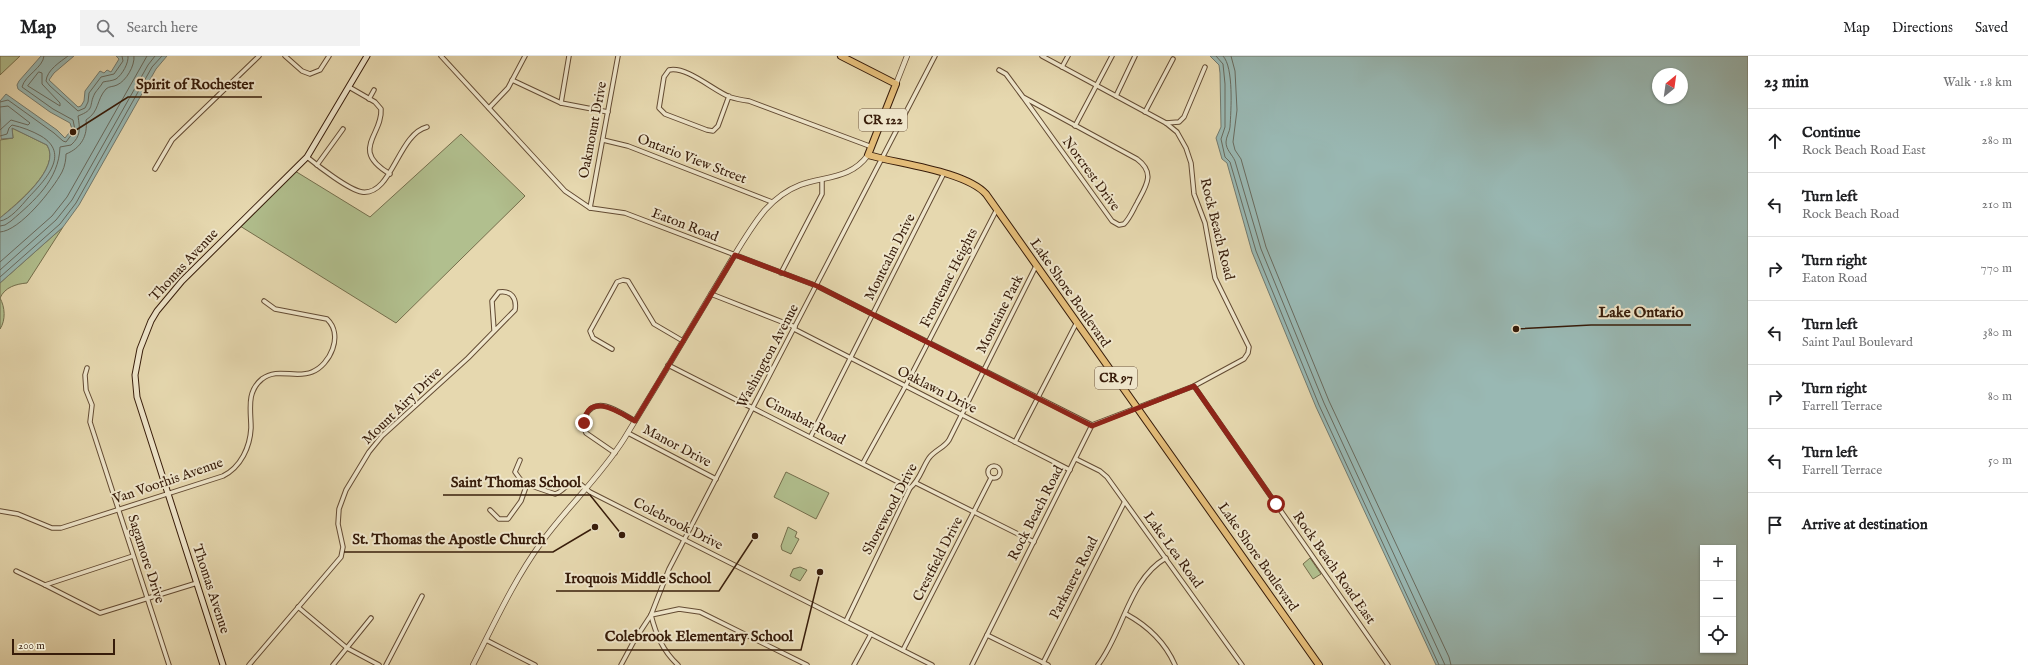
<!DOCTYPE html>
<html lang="en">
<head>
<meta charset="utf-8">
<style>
	:root { --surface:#fff; --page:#f2f2f2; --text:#202124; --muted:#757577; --line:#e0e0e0 }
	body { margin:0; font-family:"IM FELL English",serif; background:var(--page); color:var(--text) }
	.controls { position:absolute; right:12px; bottom:12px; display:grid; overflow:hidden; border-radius:0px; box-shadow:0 1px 3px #0004 }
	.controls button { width:36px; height:36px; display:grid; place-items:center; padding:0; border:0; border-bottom:1px solid var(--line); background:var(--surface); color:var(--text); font:20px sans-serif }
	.compass { position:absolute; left:1652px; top:12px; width:36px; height:36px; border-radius:50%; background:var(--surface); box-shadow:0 1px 3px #0004; rotate:29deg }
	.scale { position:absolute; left:12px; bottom:10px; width:103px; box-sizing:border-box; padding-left:4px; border:2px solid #371c0a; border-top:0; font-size:11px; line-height:14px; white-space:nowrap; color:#371c0a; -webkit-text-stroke:3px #efe6cb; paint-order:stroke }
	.stop { position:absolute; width:12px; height:12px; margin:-9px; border:3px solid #8f2418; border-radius:50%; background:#fff }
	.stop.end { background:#8f2418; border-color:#fff; box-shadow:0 1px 4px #0008 }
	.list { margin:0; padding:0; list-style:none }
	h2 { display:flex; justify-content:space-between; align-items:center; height:52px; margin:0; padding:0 16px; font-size:17px }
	h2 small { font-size:13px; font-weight:400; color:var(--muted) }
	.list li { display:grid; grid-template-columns:26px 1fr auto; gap:12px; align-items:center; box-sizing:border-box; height:64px; padding:0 16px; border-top:1px solid var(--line) }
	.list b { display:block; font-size:15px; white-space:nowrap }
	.list p { margin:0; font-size:13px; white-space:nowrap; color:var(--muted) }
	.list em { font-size:13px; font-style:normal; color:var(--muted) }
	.icon { flex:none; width:22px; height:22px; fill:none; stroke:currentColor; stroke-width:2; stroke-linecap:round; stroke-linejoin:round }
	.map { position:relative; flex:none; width:1748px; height:609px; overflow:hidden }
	header { display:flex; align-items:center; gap:24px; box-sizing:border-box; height:56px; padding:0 20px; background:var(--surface); border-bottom:1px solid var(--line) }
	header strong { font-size:19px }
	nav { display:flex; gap:22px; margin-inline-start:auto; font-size:14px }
	.search { width:280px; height:36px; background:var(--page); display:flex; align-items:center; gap:10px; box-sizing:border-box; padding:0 14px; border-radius:0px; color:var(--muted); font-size:15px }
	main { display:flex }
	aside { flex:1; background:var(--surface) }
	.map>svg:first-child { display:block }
	.green { fill:#b1bf8e; stroke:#746e4c }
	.water { fill:#99b8b3; stroke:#727a6f; fill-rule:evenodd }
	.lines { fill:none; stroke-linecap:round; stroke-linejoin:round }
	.shore { stroke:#686a5e; stroke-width:1 }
	.minor-casing { stroke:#634b33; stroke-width:5.5 }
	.tertiary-casing { stroke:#634b33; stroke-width:6 }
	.secondary-casing { stroke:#371c0a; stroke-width:7 }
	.primary-casing { stroke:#371c0a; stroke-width:8 }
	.minor { stroke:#efe6cb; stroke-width:3.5 }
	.tertiary { stroke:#efe6cb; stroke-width:4.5 }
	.secondary { stroke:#efe6cb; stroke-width:5 }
	.primary { stroke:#e3bc78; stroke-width:6 }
	.route { stroke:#8f2418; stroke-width:5 }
	.labels { text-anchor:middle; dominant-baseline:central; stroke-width:4; stroke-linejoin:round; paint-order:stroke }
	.shield { fill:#efe6cb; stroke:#6e5944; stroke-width:1 }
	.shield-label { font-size:13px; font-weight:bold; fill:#371c0a }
	.street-label { font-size:14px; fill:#371c0a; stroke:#efe6cb }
	.leader { fill:none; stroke:#371c0a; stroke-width:1.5 }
	.callout-dot { fill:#371c0a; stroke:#efe6cb; stroke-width:1.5 }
	.callout-label { font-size:15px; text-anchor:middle; font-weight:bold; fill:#371c0a; stroke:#efe6cb; stroke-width:4; stroke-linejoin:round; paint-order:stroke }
</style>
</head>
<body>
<header>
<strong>Map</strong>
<div class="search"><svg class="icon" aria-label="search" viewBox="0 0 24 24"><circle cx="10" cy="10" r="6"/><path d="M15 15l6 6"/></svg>Search here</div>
<nav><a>Map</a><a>Directions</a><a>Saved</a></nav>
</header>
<main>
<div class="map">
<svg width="1748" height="609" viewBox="0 0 1748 609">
	<rect width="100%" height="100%" fill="#e6d8af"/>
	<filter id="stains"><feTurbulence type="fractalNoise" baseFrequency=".005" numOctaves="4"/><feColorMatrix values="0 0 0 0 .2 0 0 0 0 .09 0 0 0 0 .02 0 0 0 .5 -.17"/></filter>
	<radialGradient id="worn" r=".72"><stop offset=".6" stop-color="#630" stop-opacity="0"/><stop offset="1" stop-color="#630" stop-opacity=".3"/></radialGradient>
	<!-- green -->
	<g class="green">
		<path d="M0 0H20L0 19Z"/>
		<path d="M12 72 47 89C62 112 16 148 0 162V84L13 82Z"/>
		<path d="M461 78 525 140 396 267 240 170 295 115 370 161Z"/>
		<path d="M63 171 27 227C16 228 5 231 0 242 5 251 6 264 0 273V227Z"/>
		<path d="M786 416 829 437 816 463 774 441Z"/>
		<path d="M788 471 797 476 795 481 799 483 791 498 782 494 781 490Z"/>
		<path d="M1310 502 1321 518 1313 523 1303 508Z"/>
		<path d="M800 511 807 514 800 525 790 520 793 513Z"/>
	</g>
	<!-- water -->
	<g class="water">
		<path d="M41 0H74L54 17 49 24 78 51 81 50 84 45 85 35 100 15 104 17 107 14 111 16 119 3 116 0H167L156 13 79 149 63 171 0 227V162C16 149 62 112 47 89L12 72 13 82 1 83 0 45 6 38 57 74 65 82 72 73 70 67 50 56 18 33 17 29 19 25Z"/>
		<path d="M1210 0H1748V609H1436L1316 351 1252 196 1227 107 1222 103 1216 82 1221 71 1220 17 1219 9ZM1658 18H1682V42H1658ZM1703 492H1733V594H1703Z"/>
	</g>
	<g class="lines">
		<!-- shore -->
		<g class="shore">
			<path d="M68 0C60 6 47 14 46 25L50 30 78 55 85 52 88 46 89 37 101 21 114 18 123 5 122 0"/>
			<path d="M1216 0 1223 8 1225 28V71L1221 83 1225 101 1230 106 1256 195 1319 349 1439 609"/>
			<path d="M1223 0C1234 11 1231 55 1230 71 1230 75 1226 81 1226 86 1226 94 1232 98 1235 105L1261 193 1324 347 1445 609"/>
			<path d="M1231 0 1235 15 1237 54 1233 86 1235 94 1241 103 1266 191 1329 345 1449 601 1451 609"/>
			<path d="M39 16 42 17V28L60 47V50L28 30Z"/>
			<path d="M0 46 8 44 54 77 63 85 66 86 75 74 73 64 53 53 22 31C25 19 43 12 44 0"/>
			<path d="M0 51 8 50 30 67 28 69 11 64 0 74"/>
			<path d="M0 80 7 78 9 72 12 69C22 71 32 75 41 80 71 98 45 124 28 142 22 149 10 164 0 165"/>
			<path d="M0 170 5 169 11 165C34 145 59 124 60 91L71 89C81 80 80 73 78 60 96 53 88 50 95 37 97 34 101 30 103 26 107 25 112 25 116 23 122 19 129 7 128 0"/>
			<path d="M0 176C20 175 53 133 62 116 65 110 66 103 66 98 81 92 88 80 86 64 100 55 96 44 106 33 109 30 113 31 117 29 126 25 135 10 134 0"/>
			<path d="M0 206 52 160 67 141 147 0"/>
			<path d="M0 214 56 164 72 144 148 9 155 0"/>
			<path d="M0 221 60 168 76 147 152 11 162 0"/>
		</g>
		<!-- minor casing -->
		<g class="minor-casing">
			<g id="minor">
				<path d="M285 0 302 15 310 18 320 14 329 0"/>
				<path d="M441 0 565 135 590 152 625 157 817 230 1092 369"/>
				<path d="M1062 11 1068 0"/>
				<path d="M999 14 1006 18 1023 41 1137 103C1156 117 1146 130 1137 147 1133 154 1130 162 1124 168L1119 169 1112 165 1023 41"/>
				<path d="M512 24 561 47 608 56"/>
				<path d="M349 31 375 46 381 53C383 79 349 94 390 118"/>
				<path d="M729 40 718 70 713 75 707 74 665 58 659 52 664 21 669 14C687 10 714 35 730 41 736 43 742 44 749 45L872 91"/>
				<path d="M1116 40 1135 0"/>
				<path d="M369 43 374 34"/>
				<path d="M561 47 569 0"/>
				<path d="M489 52 508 32 525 0"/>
				<path d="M1145 56 1173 3"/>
				<path d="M1166 67 1179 66 1184 61 1205 11"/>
				<path d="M1075 70 1112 0"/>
				<path d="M603 84 628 90 772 146"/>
				<path d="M307 101C318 110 349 134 362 136 392 140 398 78 427 71"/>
				<path d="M317 109 343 73"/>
				<path d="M155 113 172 84 259 0"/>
				<path d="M590 152 618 0"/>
				<path d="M781 217 822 138V124"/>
				<path d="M711 238 795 271"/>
				<path d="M794 273 1070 414"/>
				<path d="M612 293 593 282 590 275 617 226 623 224 628 225 654 268 683 285"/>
				<path d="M668 309 910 432"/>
				<path d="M87 312 85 319 86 334 92 349 90 366 169 609"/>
				<path d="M1194 330 1388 609"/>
				<path d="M628 377 716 423"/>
				<path d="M811 380 944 117"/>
				<path d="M1015 386 1077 266"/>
				<path d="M615 397 586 377C583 371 583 365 586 359 597 338 621 357 635 365"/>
				<path d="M1076 403 1100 415 1107 421 1242 609"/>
				<path d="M520 404 515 416 523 427 555 438C564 436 568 424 578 426L590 436 932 609"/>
				<path d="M863 407 905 331 997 153"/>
				<circle cx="994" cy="416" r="6"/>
				<path d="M916 427 1034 486"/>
				<path d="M490 454 499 463H508L521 445 527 428"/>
				<path d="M0 455 18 458 52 472H61L223 420C241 411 250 391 251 372 251 354 246 336 262 323 278 311 295 323 312 316 330 309 344 279 327 263L275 253 264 245"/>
				<path d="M16 515 45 529 133 500"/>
				<path d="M45 529 100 557 197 527"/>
				<path d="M298 551 347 592 379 609"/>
				<path d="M1126 558C1148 570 1165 586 1175 609"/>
				<path d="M846 565 910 432C920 424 922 412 929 402 935 394 944 392 949 384L1036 210"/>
				<path d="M987 579 1048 609"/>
				<path d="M486 584 535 609"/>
				<path d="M903 594 991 422"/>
				<path d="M1043 607 1124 447"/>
				<path d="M249 609 341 501 343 491 338 468 339 453 346 434 369 396 382 380 468 302 515 254C517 242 511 234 499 236L492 245 494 274"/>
				<path d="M333 609 371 562"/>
				<path d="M386 609 422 540"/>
				<path d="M621 609 634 585 651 559 669 513 935 0"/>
				<path d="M678 609C663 595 656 579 651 559L679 553 700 556 807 609"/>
				<path d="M854 609 871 578"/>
				<path d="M972 609 1092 369 1194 330 1244 303 1248 297 1249 291 1215 222 1205 167 1194 138 1191 107 1186 92 1177 76 1166 67 1042 0"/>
				<path d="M1098 609C1123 577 1129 523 1166 502"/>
			</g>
		</g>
		<!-- tertiary casing -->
		<g class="tertiary-casing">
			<g id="tertiary">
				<path d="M896 28 907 0"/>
				<path d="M473 609C494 568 514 524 541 487 567 451 600 421 624 383 654 334 684 284 713 235 730 208 745 178 765 154 775 143 787 134 800 129 825 120 851 123 868 99"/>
			</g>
		</g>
		<!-- secondary casing -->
		<g class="secondary-casing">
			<path id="secondary" d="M223 609 137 341 135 319 140 293 151 265 157 255 182 225 307 101 367 0"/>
		</g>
		<!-- primary casing -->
		<g class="primary-casing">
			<path id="primary" d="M841 0 896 28 868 99C899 108 965 115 986 138L1319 609"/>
		</g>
		<!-- minor -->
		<use href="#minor" class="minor"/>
		<!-- tertiary -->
		<use href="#tertiary" class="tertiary"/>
		<!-- secondary -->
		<use href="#secondary" class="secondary"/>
		<!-- primary -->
		<use href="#primary" class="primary"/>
	</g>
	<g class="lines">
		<!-- route -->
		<path class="route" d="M584 367C588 335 619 356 635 365L735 199 817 230 1092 370 1194 330 1276 448"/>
	</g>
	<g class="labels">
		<!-- shield labels -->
		<g class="shield">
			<rect x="859" y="53" width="48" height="22" rx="3"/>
			<rect x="1095" y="311" width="42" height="22" rx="3"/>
		</g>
		<g class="shield-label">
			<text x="883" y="64">CR 122</text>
			<text x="1116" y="322">CR 97</text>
		</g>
		<!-- street labels -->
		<g class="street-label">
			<text transform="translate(593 74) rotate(-79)">Oakmount Drive</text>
			<text transform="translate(692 103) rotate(21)">Ontario View Street</text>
			<text transform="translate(1091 118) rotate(54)">Norcrest Drive</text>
			<text transform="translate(685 169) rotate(21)">Eaton Road</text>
			<text transform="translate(1217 173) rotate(76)">Rock Beach Road</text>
			<text transform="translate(890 201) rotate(-63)">Montcalm Drive</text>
			<text transform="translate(184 209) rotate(-47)">Thomas Avenue</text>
			<text transform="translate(949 222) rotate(-63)">Frontenac Heights</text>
			<text transform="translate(1070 237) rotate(55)">Lake Shore Boulevard</text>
			<text transform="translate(1000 258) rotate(-63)">Montaine Park</text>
			<text transform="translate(768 300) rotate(-62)">Washington Avenue</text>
			<text transform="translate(937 334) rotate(27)">Oaklawn Drive</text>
			<text transform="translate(402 350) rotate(-44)">Mount Airy Drive</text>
			<text transform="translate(805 365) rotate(27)">Cinnabar Road</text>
			<text transform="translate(677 390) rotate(28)">Manor Drive</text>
			<text transform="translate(168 425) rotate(-19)">Van Voorhis Avenue</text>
			<text transform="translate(890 453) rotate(-62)">Shorewood Drive</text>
			<text transform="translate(1036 457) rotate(-63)">Rock Beach Road</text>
			<text transform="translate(678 468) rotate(27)">Colebrook Drive</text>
			<text transform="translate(1173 494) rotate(54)">Lake Lea Road</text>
			<text transform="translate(1258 501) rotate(55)">Lake Shore Boulevard</text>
			<text transform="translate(146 503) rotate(72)">Sagamore Drive</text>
			<text transform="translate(938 503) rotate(-63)">Crestfield Drive</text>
			<text transform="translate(1334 512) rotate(55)">Rock Beach Road East</text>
			<text transform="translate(1074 522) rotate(-63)">Parkmere Road</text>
			<text transform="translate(211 533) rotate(72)">Thomas Avenue</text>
		</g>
	</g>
	<!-- callouts -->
	<path class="leader" d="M73 76L128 41H262M1516 273L1591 269H1691M622 479L590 439H443M595 471L553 496H344M755 480L719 535H556M820 516L801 594H597"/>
	<g class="callout-dot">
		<circle cx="73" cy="76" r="4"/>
		<circle cx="1516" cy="273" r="4"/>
		<circle cx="622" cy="479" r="4"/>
		<circle cx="595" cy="471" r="4"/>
		<circle cx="755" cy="480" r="4"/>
		<circle cx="820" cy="516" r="4"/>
	</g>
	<g class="callout-label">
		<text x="195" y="33">Spirit of Rochester</text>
		<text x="1641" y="261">Lake Ontario</text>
		<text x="516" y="431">Saint Thomas School</text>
		<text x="449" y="488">St. Thomas the Apostle Church</text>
		<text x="638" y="527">Iroquois Middle School</text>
		<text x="699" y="585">Colebrook Elementary School</text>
	</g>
	<rect width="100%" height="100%" filter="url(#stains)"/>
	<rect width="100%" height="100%" fill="url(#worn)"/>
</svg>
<div class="controls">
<button>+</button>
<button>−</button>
<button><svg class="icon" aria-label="locate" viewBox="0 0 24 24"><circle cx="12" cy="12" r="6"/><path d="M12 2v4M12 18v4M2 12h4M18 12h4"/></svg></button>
</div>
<svg class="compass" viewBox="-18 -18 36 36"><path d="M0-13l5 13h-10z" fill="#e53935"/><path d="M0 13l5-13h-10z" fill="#757577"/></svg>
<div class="scale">200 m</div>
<div class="stop" style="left:1276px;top:448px"></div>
<div class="stop end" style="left:584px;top:367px"></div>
</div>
<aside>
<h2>23 min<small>Walk · 1.8 km</small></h2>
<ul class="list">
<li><svg class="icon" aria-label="ahead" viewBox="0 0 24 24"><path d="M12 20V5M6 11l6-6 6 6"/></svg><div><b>Continue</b><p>Rock Beach Road East</p></div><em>280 m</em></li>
<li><svg class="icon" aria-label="left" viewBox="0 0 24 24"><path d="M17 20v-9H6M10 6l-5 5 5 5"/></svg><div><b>Turn left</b><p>Rock Beach Road</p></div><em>210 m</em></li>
<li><svg class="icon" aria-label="right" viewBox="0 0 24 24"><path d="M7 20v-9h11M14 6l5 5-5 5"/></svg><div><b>Turn right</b><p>Eaton Road</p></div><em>770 m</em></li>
<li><svg class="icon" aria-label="left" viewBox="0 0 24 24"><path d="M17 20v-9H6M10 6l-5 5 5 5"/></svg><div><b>Turn left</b><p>Saint Paul Boulevard</p></div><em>380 m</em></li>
<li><svg class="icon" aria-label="right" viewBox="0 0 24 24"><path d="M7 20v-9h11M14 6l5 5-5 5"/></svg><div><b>Turn right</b><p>Farrell Terrace</p></div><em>80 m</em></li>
<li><svg class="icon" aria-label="left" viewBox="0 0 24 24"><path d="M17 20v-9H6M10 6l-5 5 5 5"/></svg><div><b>Turn left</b><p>Farrell Terrace</p></div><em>50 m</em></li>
<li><svg class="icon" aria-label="arrive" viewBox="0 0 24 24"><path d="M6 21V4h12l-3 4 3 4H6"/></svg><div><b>Arrive at destination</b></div></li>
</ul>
</aside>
</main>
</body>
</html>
